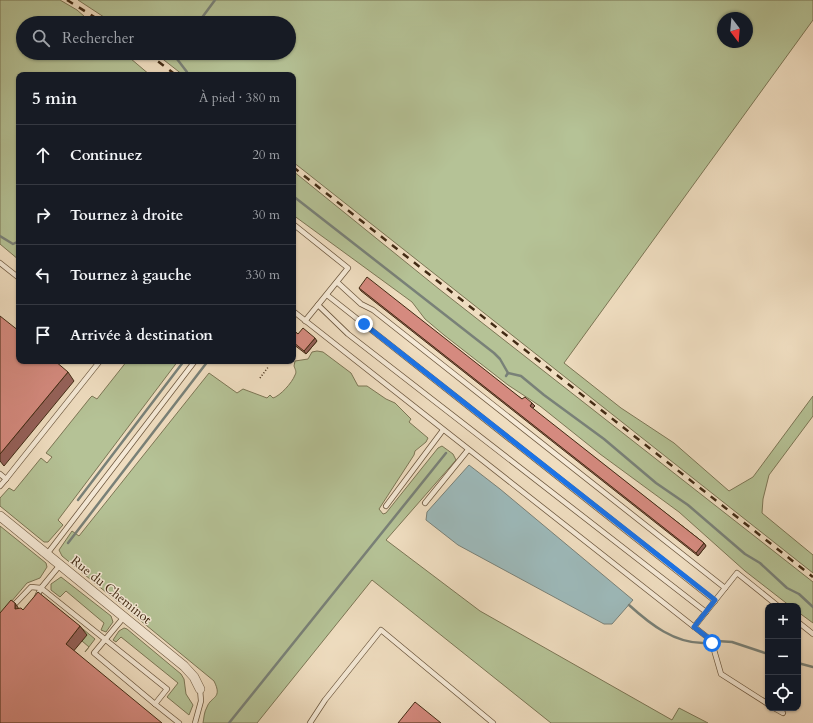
<!DOCTYPE html>
<html lang="fr">
<head>
<meta charset="utf-8">
<style>
	:root { --surface:#171b24; --page:#20242c; --text:#f1f3f6; --muted:#9ea1a6; --line:#363941 }
	body { margin:0; font-family:Cardo,serif; background:var(--page); color:var(--text) }
	.controls { position:absolute; right:12px; bottom:12px; display:grid; overflow:hidden; border-radius:8px; box-shadow:0 1px 3px #0004 }
	.controls button { width:36px; height:36px; display:grid; place-items:center; padding:0; border:0; border-bottom:1px solid var(--line); background:var(--surface); color:var(--text); font:20px sans-serif }
	.compass { position:absolute; left:717px; top:12px; width:36px; height:36px; border-radius:50%; background:var(--surface); box-shadow:0 1px 3px #0004; rotate:164deg }
	.stop { position:absolute; width:12px; height:12px; margin:-9px; border:3px solid #1a73e8; border-radius:50%; background:#fff }
	.stop.end { background:#1a73e8; border-color:#fff; box-shadow:0 1px 4px #0008 }
	.list { margin:0; padding:0; list-style:none }
	h2 { display:flex; justify-content:space-between; align-items:center; height:52px; margin:0; padding:0 16px; font-size:17px }
	h2 small { font-size:13px; font-weight:400; color:var(--muted) }
	.list li { display:grid; grid-template-columns:26px 1fr auto; gap:12px; align-items:center; box-sizing:border-box; height:60px; padding:0 16px; border-top:1px solid var(--line) }
	.list b { display:block; font-size:15px; white-space:nowrap }
	.list em { font-size:13px; font-style:normal; color:var(--muted) }
	.icon { flex:none; width:22px; height:22px; fill:none; stroke:currentColor; stroke-width:2; stroke-linecap:round; stroke-linejoin:round }
	.map { position:relative; flex:none; width:813px; height:723px; overflow:hidden }
	.search { position:absolute; background:var(--surface); box-shadow:0 1px 3px #0004; left:16px; top:16px; width:280px; height:44px; display:flex; align-items:center; gap:10px; box-sizing:border-box; padding:0 14px; border-radius:22px; color:var(--muted); font-size:15px }
	.panel { position:absolute; background:var(--surface); box-shadow:0 1px 3px #0004; left:16px; top:72px; width:280px; height:292px; border-radius:8px }
	.map>svg:first-child { display:block }
	.green { fill:#b5c296; stroke:#7c7655; fill-rule:evenodd }
	.water { fill:#9dbabb; stroke:#798178 }
	.lines { fill:none; stroke-linecap:round; stroke-linejoin:round }
	.stream { stroke:#798178; stroke-width:2.5 }
	.service-casing { stroke:#6d583f; stroke-width:6 }
	.minor-casing { stroke:#6d583f; stroke-width:10 }
	.path { stroke:#422b14; stroke-width:1.5; stroke-dasharray:1 2; stroke-linecap:butt }
	.service { stroke:#f5e9d6; stroke-width:4.5 }
	.minor { stroke:#f5e9d6; stroke-width:9 }
	.rail { stroke:#422b14; stroke-width:2.5; stroke-dasharray:7 7; stroke-linecap:butt }
	.wall { fill:#b7776d; stroke:#422b14 }
	.shaded-wall { fill:#956159; stroke:#422b14 }
	.building { fill:#d58a7f; stroke:#422b14 }
	.route { stroke:#1a73e8; stroke-width:5 }
	.labels { text-anchor:middle; dominant-baseline:central; stroke-width:3; stroke-linejoin:round; paint-order:stroke }
	.street-label { font-size:13px; fill:#422b14; stroke:#f5e9d6 }
</style>
</head>
<body>
<div class="map">
<svg width="813" height="723" viewBox="0 0 813 723">
	<rect width="100%" height="100%" fill="#efddc0"/>
	<filter id="stains"><feTurbulence type="fractalNoise" baseFrequency=".005" numOctaves="4"/><feColorMatrix values="0 0 0 0 .2 0 0 0 0 .09 0 0 0 0 .02 0 0 0 .5 -.17"/></filter>
	<radialGradient id="worn" r=".72"><stop offset=".6" stop-color="#630" stop-opacity="0"/><stop offset="1" stop-color="#630" stop-opacity=".3"/></radialGradient>
	<!-- green -->
	<g class="green">
		<path d="M0 0H60L77 10 92 23H23V53H124L150 75H19V260L0 244Z"/>
		<path d="M78 0H813V20L564 363 621 408 674 443 729 491 753 477 813 396V416L769 475 763 499 762 513 813 555V573L293 162V75H183L155 53H289V23H113ZM723 18H747V42H723Z"/>
		<path d="M293 171 439 289 813 582V623L798 612V606H790L745 571 679 512 600 454 540 406 508 385 444 335 425 319 412 302 293 215Z"/>
		<path d="M317 351 323 352 351 373 358 386H367L386 399 395 403 411 419 409 422 428 438 426 442 415 451 414 455 379 509 383 514 386 513 438 448 442 446 453 454 456 460 386 540 480 611 672 720 679 708 708 723H551L372 580 257 723H203C204 718 204 712 207 707 211 696 223 699 214 681L62 556 59 550 72 531 79 536 209 373 237 393 243 389 267 398 270 395 273 398C280 396 292 383 295 375 297 372 295 369 294 366L295 361 308 359 312 352Z"/>
		<path d="M127 361H178L58 520 63 525 48 542H44L0 506V498L9 488 14 491 41 458 47 463 52 457 46 453 90 398 92 396 97 399Z"/>
		<path d="M0 526 46 563 47 567 40 578 27 583 0 615Z"/>
		<path d="M61 577 111 616 113 622 106 632 101 630 104 623 66 591 60 597 51 590V584Z"/>
		<path d="M61 611 95 639 85 652 89 647 82 641 86 635Z"/>
		<path d="M124 628 127 629 181 674 184 679 186 694 193 705 189 715 167 697 178 683 121 637 116 642 113 640 119 631Z"/>
	</g>
	<!-- water -->
	<path class="water" d="M469 465 500 489 633 600 612 624H604L458 545 426 520 427 512Z"/>
	<g class="lines">
		<!-- stream -->
		<g class="stream">
			<path d="M198 23 215 0"/>
			<path d="M175 53 177 59 187 72"/>
			<path d="M293 196 494 353 500 359 508 373"/>
			<path d="M0 236 13 244 19 241"/>
			<path d="M508 373 521 376 544 395 604 439 656 483 688 505 745 554 760 563 787 588 799 594 813 607"/>
			<path d="M506 376 508 373"/>
			<path d="M78 500 184 361"/>
			<path d="M68 543 208 361"/>
			<path d="M629 605C650 624 675 644 705 643"/>
			<path d="M717 641 732 642 768 654"/>
			<path d="M798 663 813 667"/>
			<path d="M229 723 446 453"/>
		</g>
		<!-- service casing -->
		<g class="service-casing">
			<g id="service">
				<path d="M293 224 348 268 305 321"/>
				<path d="M0 263 19 278"/>
				<path d="M337 282 361 304 373 310 725 588"/>
				<path d="M327 295 715 601"/>
				<path d="M318 305 348 334 706 612"/>
				<path d="M293 311 707 637 712 643 721 674 768 704"/>
				<path d="M0 474 6 479 0 486"/>
				<path d="M6 479 100 361"/>
				<path d="M425 503 468 450"/>
				<path d="M386 506 443 430"/>
				<path d="M47 554 195 361"/>
				<path d="M60 565 41 588 167 689 155 704 179 723"/>
				<path d="M12 607 31 587 41 588 37 597"/>
				<path d="M124 617 94 653 155 704"/>
				<path d="M798 622 813 634"/>
				<path d="M694 627 737 573 778 606"/>
				<path d="M774 708 783 713"/>
				<path d="M195 723 201 701 200 689"/>
				<path d="M310 723 325 700 381 630 493 723"/>
			</g>
		</g>
		<!-- minor casing -->
		<g class="minor-casing">
			<path id="minor" d="M0 516 184 666 194 677 200 689"/>
		</g>
		<!-- path -->
		<path class="path" d="M260 378 269 366"/>
		<!-- service -->
		<use href="#service" class="service"/>
		<!-- minor -->
		<use href="#minor" class="minor"/>
		<!-- rail -->
		<g class="rail">
			<path d="M67 0 104 23"/>
			<path d="M147 53 176 75"/>
			<path d="M293 167 813 577"/>
		</g>
	</g>
	<!-- wall -->
	<g class="wall">
		<path d="M359 288 522 399 535 406 532 409 704 543 706 546 698 556 361 291Z"/>
		<path d="M293 330 298 334 317 341 306 354 293 344Z"/>
	</g>
	<!-- shaded-wall -->
	<g class="shaded-wall">
		<path d="M315 338 317 341 306 354 304 351Z"/>
		<path d="M68 372 74 381 4 466 0 461V454Z"/>
		<path d="M532 403 535 406 532 409 530 406Z"/>
		<path d="M704 543 706 546 698 556 696 553Z"/>
		<path d="M15 603 21 612 15 609Z"/>
		<path d="M80 626 87 635 72 653 66 644Z"/>
	</g>
	<!-- building -->
	<g class="building">
		<path d="M367 277 522 399 525 397 532 403 530 406 704 543 696 553 359 288Z"/>
		<path d="M0 316 19 331V361H55L68 372 0 454Z"/>
		<path d="M303 328 315 338 304 351 293 342V330L298 334Z"/>
		<path d="M38 592 80 626 66 644 162 723H0V613L11 600 15 603V609L21 608 23 610Z"/>
		<path d="M415 702 441 723H398Z"/>
	</g>
	<g class="lines">
		<!-- route -->
		<path class="route" d="M364 324 715 600 694 627 707 637 712 643"/>
	</g>
	<g class="labels">
		<!-- street labels -->
		<g class="street-label">
			<text transform="translate(111 590) rotate(39)">Rue du Cheminot</text>
		</g>
	</g>
	<rect width="100%" height="100%" filter="url(#stains)"/>
	<rect width="100%" height="100%" fill="url(#worn)"/>
</svg>
<div class="controls">
<button>+</button>
<button>−</button>
<button><svg class="icon" aria-label="locate" viewBox="0 0 24 24"><circle cx="12" cy="12" r="6"/><path d="M12 2v4M12 18v4M2 12h4M18 12h4"/></svg></button>
</div>
<svg class="compass" viewBox="-18 -18 36 36"><path d="M0-13l5 13h-10z" fill="#e53935"/><path d="M0 13l5-13h-10z" fill="#9ea1a6"/></svg>
<div class="stop" style="left:712px;top:643px"></div>
<div class="stop end" style="left:364px;top:324px"></div>
<div class="search"><svg class="icon" aria-label="search" viewBox="0 0 24 24"><circle cx="10" cy="10" r="6"/><path d="M15 15l6 6"/></svg>Rechercher</div>
<section class="panel">
<h2>5 min<small>À pied · 380 m</small></h2>
<ul class="list">
<li><svg class="icon" aria-label="ahead" viewBox="0 0 24 24"><path d="M12 20V5M6 11l6-6 6 6"/></svg><div><b>Continuez</b></div><em>20 m</em></li>
<li><svg class="icon" aria-label="right" viewBox="0 0 24 24"><path d="M7 20v-9h11M14 6l5 5-5 5"/></svg><div><b>Tournez à droite</b></div><em>30 m</em></li>
<li><svg class="icon" aria-label="left" viewBox="0 0 24 24"><path d="M17 20v-9H6M10 6l-5 5 5 5"/></svg><div><b>Tournez à gauche</b></div><em>330 m</em></li>
<li><svg class="icon" aria-label="arrive" viewBox="0 0 24 24"><path d="M6 21V4h12l-3 4 3 4H6"/></svg><div><b>Arrivée à destination</b></div></li>
</ul>
</section>
</div>
</body>
</html>
